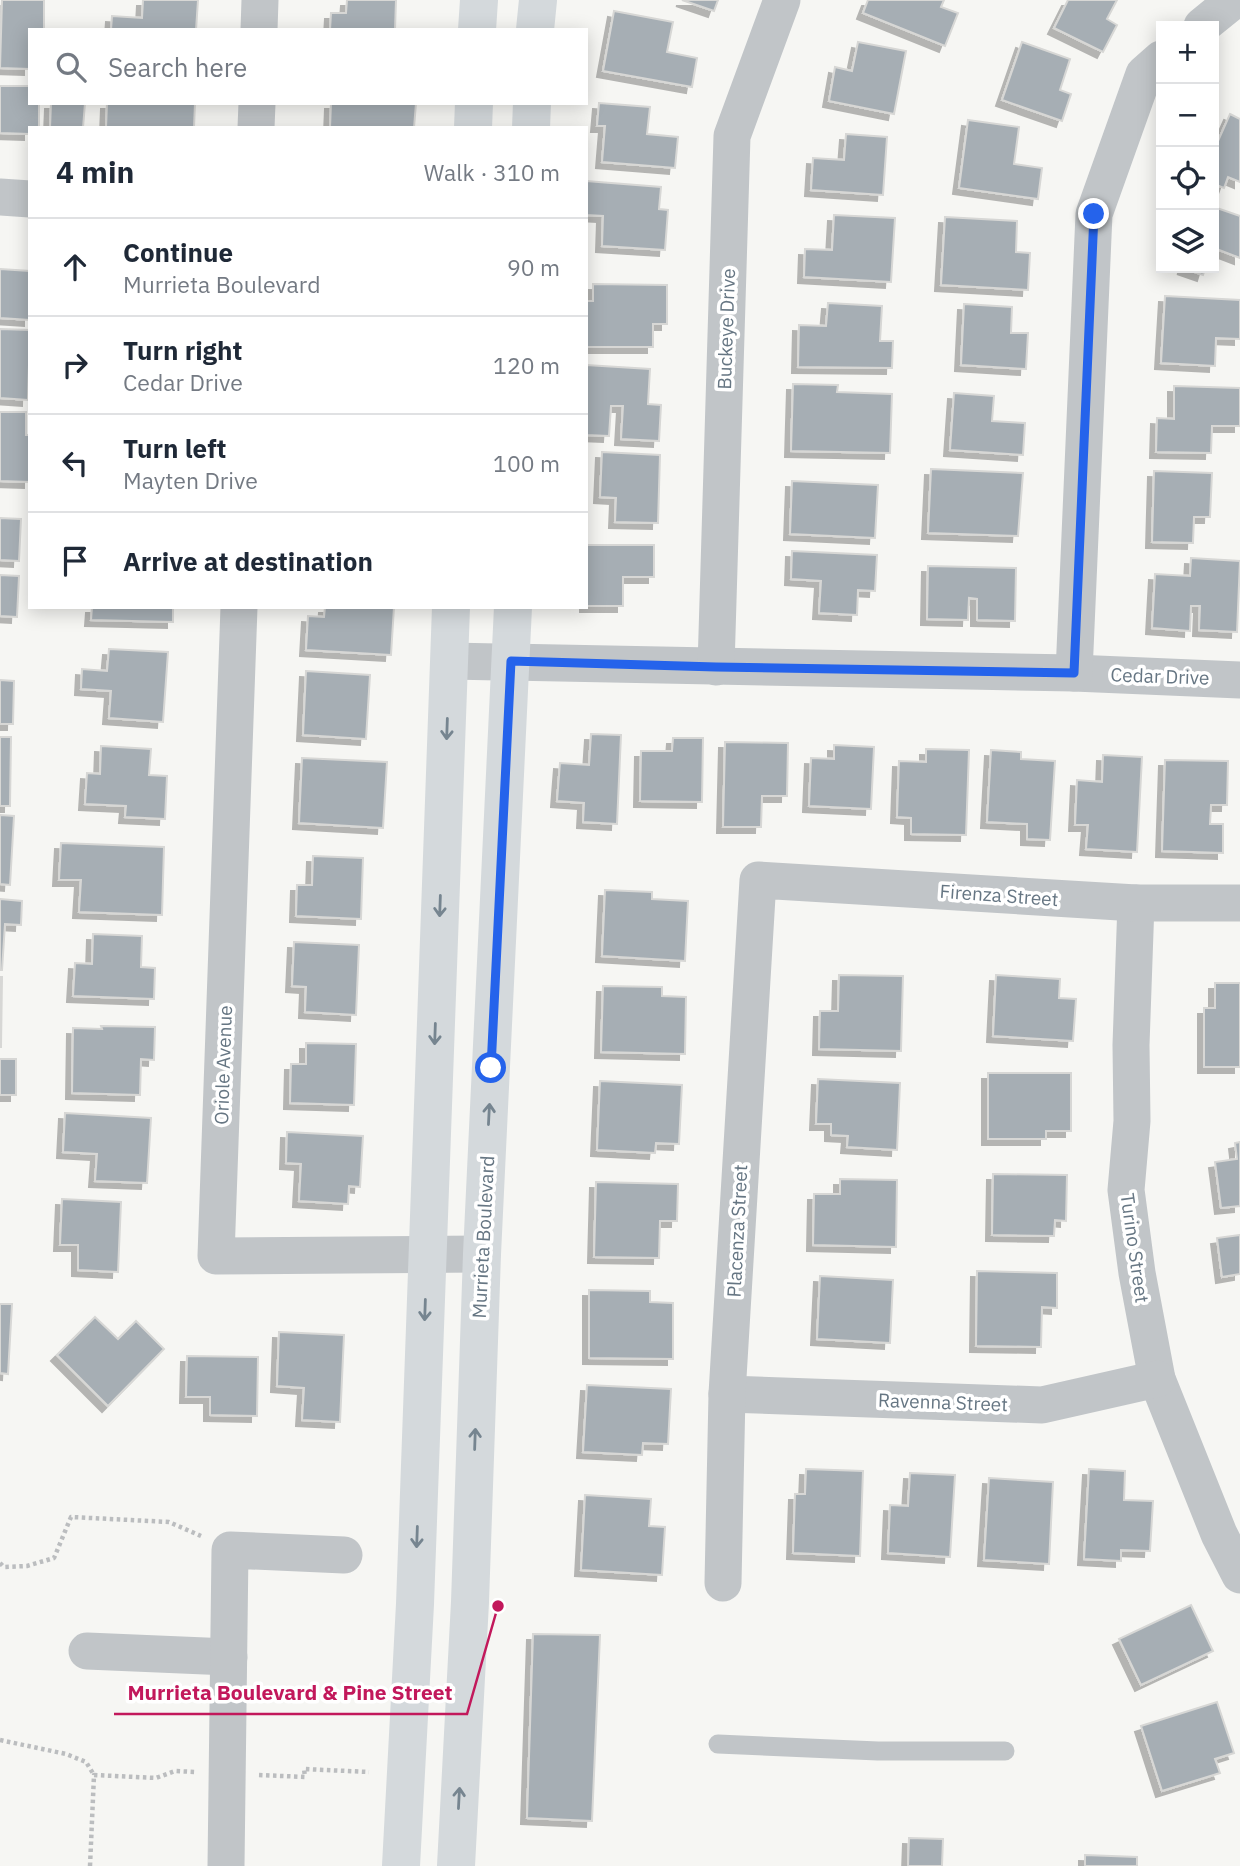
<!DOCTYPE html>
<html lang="en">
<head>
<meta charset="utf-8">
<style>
	:root { --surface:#fff; --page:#f6f6f7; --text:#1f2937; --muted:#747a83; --line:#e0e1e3 }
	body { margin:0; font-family:"IBM Plex Sans",sans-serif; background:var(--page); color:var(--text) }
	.controls { position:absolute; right:21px; top:21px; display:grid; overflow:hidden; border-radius:0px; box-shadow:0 4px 18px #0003 }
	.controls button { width:63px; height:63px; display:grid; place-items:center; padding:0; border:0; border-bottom:2px solid var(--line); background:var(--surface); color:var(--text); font:35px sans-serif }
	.stop { position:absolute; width:21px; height:21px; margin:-16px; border:5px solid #2563eb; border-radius:50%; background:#fff }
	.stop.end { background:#2563eb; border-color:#fff; box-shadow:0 2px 7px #0008 }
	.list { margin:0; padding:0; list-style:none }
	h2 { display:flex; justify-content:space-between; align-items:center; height:91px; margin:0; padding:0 28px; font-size:30px }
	h2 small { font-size:23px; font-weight:400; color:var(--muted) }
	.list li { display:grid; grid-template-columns:46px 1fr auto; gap:21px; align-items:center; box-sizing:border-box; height:98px; padding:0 28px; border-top:2px solid var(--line) }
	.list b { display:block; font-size:26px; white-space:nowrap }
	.list p { margin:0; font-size:23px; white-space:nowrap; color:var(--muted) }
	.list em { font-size:23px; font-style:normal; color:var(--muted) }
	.icon { flex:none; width:38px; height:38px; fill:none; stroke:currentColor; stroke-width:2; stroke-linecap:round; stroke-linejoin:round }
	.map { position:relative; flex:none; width:1240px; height:1866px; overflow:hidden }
	.search { position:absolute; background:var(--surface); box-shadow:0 4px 18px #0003; left:28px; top:28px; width:560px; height:77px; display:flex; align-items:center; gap:18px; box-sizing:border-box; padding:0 24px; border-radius:0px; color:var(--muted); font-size:26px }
	.panel { position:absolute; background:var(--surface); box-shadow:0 4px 18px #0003; left:28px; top:126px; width:560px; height:483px; border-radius:0px }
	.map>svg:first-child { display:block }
	.building { fill:#a6aeb4; stroke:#d7d7d5; stroke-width:2; filter:url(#shadow) }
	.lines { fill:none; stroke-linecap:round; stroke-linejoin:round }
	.path { stroke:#bbbdbf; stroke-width:4.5; stroke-dasharray:3.5 3.5; stroke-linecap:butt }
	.service { stroke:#c1c5c8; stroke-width:19 }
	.minor { stroke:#c1c5c8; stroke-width:37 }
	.secondary { stroke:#d4d9dc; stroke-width:38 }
	.oneway { stroke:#768590 }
	.route { stroke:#2563eb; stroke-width:9 }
	.labels { text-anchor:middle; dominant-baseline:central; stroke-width:7; stroke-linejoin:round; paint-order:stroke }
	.street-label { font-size:19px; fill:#667683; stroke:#fff }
	.leader { fill:none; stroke:#c2185b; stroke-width:2.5 }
	.callout-dot { fill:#c2185b; stroke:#fff; stroke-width:2.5 }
	.callout-label { font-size:21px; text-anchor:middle; font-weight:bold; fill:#c2185b; stroke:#fff; stroke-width:7; stroke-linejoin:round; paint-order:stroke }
</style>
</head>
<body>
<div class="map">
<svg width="1240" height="1866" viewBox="0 0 1240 1866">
	<defs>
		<filter id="shadow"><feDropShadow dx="-6" dy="6" stdDeviation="0" flood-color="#0004"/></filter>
	</defs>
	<rect width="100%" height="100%" fill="#f6f6f3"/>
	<!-- building -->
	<g class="building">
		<path d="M2 0H44V30H30V69L0 68Z"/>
		<path d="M143 0H198L196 30H111L112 16 142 18Z"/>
		<path d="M347 0H396L395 30H330L331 13H346Z"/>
		<path d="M682 0H718L714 11Z"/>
		<path d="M868 0H944L941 7 958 13 945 46 863 13Z"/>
		<path d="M1068 0H1117L1107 19 1117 25 1103 52 1054 28Z"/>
		<path d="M614 11 673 22 667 52 697 58 692 87 603 71Z"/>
		<path d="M858 42 906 51 894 114 829 101 835 67 852 71Z"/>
		<path d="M1022 42 1070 59 1060 90 1071 94 1062 121 1002 100Z"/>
		<path d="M0 86H30V103H39V128H30V134L0 133Z"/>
		<path d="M51 103H85L83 128H50Z"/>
		<path d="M107 103H195L194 128H106Z"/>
		<path d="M331 103H416L414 128H330Z"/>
		<path d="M599 103 650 107 647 134 678 137 675 168 602 162 605 126H597Z"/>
		<path d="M1230 114 1240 119V182L1228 177 1224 188 1214 184V150Z"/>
		<path d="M968 120 1019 127 1014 164 1042 168 1038 199 959 188Z"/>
		<path d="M846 134 887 137 883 195 811 190 813 158 844 160Z"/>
		<path d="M586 181 661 187 659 209 668 210 665 250 602 246 603 216 586 215Z"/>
		<path d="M1214 207 1240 216V258L1214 248Z"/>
		<path d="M834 215 895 218 891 282 804 277 805 249 832 250Z"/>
		<path d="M945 217 1017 221 1016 252 1030 253 1028 290 941 285Z"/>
		<path d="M1183 268H1205L1203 275Z"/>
		<path d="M0 269 30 271V320L0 318Z"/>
		<path d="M593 284 667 285V324H653V347H586V301H593Z"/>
		<path d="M1165 296 1240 300V339L1216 338 1215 366 1161 363Z"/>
		<path d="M828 303 882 306 880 341H893L892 368 798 367 799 325 826 326Z"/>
		<path d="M964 304 1012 307 1011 333H1028L1026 369 961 365Z"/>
		<path d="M0 329 30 330 28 400 0 398Z"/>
		<path d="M586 365 650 369 648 404 661 405 659 441 621 439 623 406H611L609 436 586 435Z"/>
		<path d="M793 384 838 385 837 392 892 394 890 453 791 451Z"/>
		<path d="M1174 386 1240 388V426H1212L1211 453 1156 452 1157 418 1174 419Z"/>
		<path d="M954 393 994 396 992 421 1025 423 1023 455 950 450Z"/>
		<path d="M0 412H26V435H30V482L0 481Z"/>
		<path d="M602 452 660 455 658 523 615 522 616 498 600 497Z"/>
		<path d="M931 469 1023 473 1018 536 928 533Z"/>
		<path d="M1154 471 1212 473 1210 517H1194L1193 543 1152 542Z"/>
		<path d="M792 481 878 485 875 538 790 534Z"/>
		<path d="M0 518 21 519 19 561 0 560Z"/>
		<path d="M586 545H654V577H623V606H586Z"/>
		<path d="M792 551 877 555 875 591 858 590 857 615 819 613 821 581 791 579Z"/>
		<path d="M1191 558 1240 561 1237 632 1199 630 1200 606H1191L1190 631 1152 628 1155 574 1190 576Z"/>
		<path d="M928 566 1016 568 1015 621 977 620V599L969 598 968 620 927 619Z"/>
		<path d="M0 575 19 576 17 617 0 616Z"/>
		<path d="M92 607H173V622L91 620Z"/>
		<path d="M325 607H394L391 655 306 650 308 616 324 617Z"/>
		<path d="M109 649 168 652 163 722 109 718 111 691 81 689 82 669 107 671Z"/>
		<path d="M306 671 370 675 366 739 303 735Z"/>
		<path d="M0 680 14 681 13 724H0Z"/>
		<path d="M591 734 621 735 617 824 583 822 584 803 557 801 560 763 589 765Z"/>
		<path d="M0 737H11L10 806H0Z"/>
		<path d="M673 738H703L702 802 640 801 641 751H672Z"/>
		<path d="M725 742 788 743 787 796H762L761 827H723Z"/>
		<path d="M834 745 874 747 871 809 809 806 811 758 834 759Z"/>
		<path d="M101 746 151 749 149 775 167 776 165 819 125 817 126 806 85 804 87 773 100 774Z"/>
		<path d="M926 749 969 750 966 835 911 834V818L897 817 899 761 926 762Z"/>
		<path d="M991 750 1021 752V759L1055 761 1050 840 1027 839V824L987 822Z"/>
		<path d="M1103 755 1142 757 1137 852 1086 849 1088 825H1075L1077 780 1102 782Z"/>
		<path d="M302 758 387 762 383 828 299 823Z"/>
		<path d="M1165 760 1228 761 1227 805H1211L1210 824H1223V853L1162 851Z"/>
		<path d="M0 815 14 816 10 885 0 884Z"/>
		<path d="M61 843 164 847 162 915 79 912 81 880H59Z"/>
		<path d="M313 856 363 858 361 919 296 916 297 885H312Z"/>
		<path d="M605 890 652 892V899L688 901 685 961 602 956Z"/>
		<path d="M0 899 22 901 21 925 5 924 2 970H0Z"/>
		<path d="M93 934 142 936 141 967 155 968 154 999 73 996 75 963 92 964Z"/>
		<path d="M294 942 359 945 356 1015 305 1012 306 987 292 986Z"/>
		<path d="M839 975 903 976 901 1051 819 1049 820 1011H838Z"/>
		<path d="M996 975 1060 979 1059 998 1076 999 1073 1041 993 1036Z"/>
		<path d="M0 977H2L1 1047H0Z"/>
		<path d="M1215 983H1240V1067H1204V1008H1215Z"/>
		<path d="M603 986 662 987V996L686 997 685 1054 601 1052Z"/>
		<path d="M101 1026 155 1027 154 1060 141 1059 140 1095 72 1093 73 1028 102 1029Z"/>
		<path d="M306 1043 356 1044 354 1105 290 1103 291 1064H306Z"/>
		<rect x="0" y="1059" width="16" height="36"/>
		<path d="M988 1073H1071V1131H1046V1139H988Z"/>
		<path d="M818 1079 900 1083 897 1150 847 1147 848 1136 831 1135V1124H816Z"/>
		<path d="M600 1081 682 1085 679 1144 656 1143 655 1153 597 1150Z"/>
		<path d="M65 1113 151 1118 147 1183 95 1181 97 1154 63 1152Z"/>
		<path d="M287 1132 363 1136 360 1187 349 1186 348 1204 299 1201 301 1164 286 1163Z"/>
		<path d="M1240 1142V1206L1221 1208 1215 1162 1237 1159 1235 1143Z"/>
		<path d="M993 1174 1067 1175 1066 1221 1055 1220 1054 1236 992 1235Z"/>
		<path d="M840 1179 897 1180 896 1247 813 1245 814 1194H840Z"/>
		<path d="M596 1182 678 1184 677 1221H660L659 1258 594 1257Z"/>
		<path d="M62 1199 121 1202 118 1272 78 1270V1245H60Z"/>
		<path d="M1240 1235V1274L1222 1277 1217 1238Z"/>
		<path d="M977 1271 1057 1273V1308L1042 1307 1041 1347 976 1346Z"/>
		<path d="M820 1276 893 1280 890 1343 817 1339Z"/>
		<path d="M589 1290 650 1291V1302L673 1303V1359L589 1358Z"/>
		<path d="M0 1304H12L8 1374 0 1373Z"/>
		<path d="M95 1317 118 1339 136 1321 164 1349 108 1406 57 1355Z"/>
		<path d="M279 1332 344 1335 340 1422 302 1420 304 1388 277 1386Z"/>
		<path d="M187 1356 258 1357 257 1416 210 1415V1397H186Z"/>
		<path d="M587 1385 671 1389 668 1444 643 1443 642 1455 583 1452Z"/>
		<path d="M806 1469 863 1471 860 1556 793 1553 795 1494H805Z"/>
		<path d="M1089 1469 1125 1471 1124 1500 1153 1501 1150 1551 1121 1550V1561L1084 1559Z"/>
		<path d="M910 1473 955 1475 950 1557 888 1553 890 1505 908 1506Z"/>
		<path d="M989 1478 1053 1482 1049 1564 984 1560Z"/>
		<path d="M585 1495 651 1499 649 1526 665 1527 662 1575 581 1570Z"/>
		<path d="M1191 1605 1213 1651 1141 1685 1119 1639Z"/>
		<path d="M533 1634 600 1635 592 1821 527 1818Z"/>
		<path d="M1217 1702 1234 1753 1215 1759 1220 1773 1162 1791 1141 1726Z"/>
		<path d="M909 1838 943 1839 942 1866H908Z"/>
		<path d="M1085 1855 1137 1857V1866H1085Z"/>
	</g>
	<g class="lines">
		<!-- path -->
		<g class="path">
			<path d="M0 1563 4 1567 27 1566 54 1558 71 1517 169 1522 201 1536"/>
			<path d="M0 1740 66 1754 86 1762 94 1775"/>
			<path d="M259 1775 305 1777 304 1769 369 1772"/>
			<path d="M90 1866 94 1775 156 1778 175 1771 195 1772"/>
		</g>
		<!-- service -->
		<path class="service" d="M718 1744 878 1751H1005"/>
		<!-- minor -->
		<g class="minor">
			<path d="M1202 26 1234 0"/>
			<path d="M259 30 260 0"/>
			<path d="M256 128 257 103"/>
			<path d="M0 197 30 199"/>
			<path d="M239 607 216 1256 482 1254"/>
			<path d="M450 661 1074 673 1240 680"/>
			<path d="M716 667 732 136 782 0"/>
			<path d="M1074 673 1094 214 1144 74 1161 59"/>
			<path d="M1136 903 1131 1045 1132 1121 1126 1190 1137 1273 1157 1379 1219 1534 1240 1575"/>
			<path d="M727 1394 1042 1405 1157 1379"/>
			<path d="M723 1583 727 1394 758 880 1136 903H1240"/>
			<path d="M87 1651 229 1657"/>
			<path d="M226 1866 230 1550 344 1555"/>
		</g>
		<!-- secondary -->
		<g class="secondary">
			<path d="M477 30 479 0"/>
			<path d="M535 30 538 0"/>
			<path d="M473 128 474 103"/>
			<path d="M531 128 532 103"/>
			<path d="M401 1866 415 1604 451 607"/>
			<path d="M456 1866 470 1602 482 1254 513 607"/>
		</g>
	</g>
	<!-- one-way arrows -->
	<defs><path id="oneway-shaft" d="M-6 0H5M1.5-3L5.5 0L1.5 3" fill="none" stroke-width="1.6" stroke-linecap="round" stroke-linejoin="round" transform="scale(1.75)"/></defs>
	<g class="oneway">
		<use href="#oneway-shaft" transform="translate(447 729) rotate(92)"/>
		<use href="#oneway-shaft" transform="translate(440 906) rotate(92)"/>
		<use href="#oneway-shaft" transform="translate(435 1034) rotate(92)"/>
		<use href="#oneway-shaft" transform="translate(489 1114) rotate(-87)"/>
		<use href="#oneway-shaft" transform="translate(425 1310) rotate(92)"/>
		<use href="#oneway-shaft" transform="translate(475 1439) rotate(-88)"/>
		<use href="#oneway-shaft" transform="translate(417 1537) rotate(92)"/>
		<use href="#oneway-shaft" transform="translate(459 1798) rotate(-87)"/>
	</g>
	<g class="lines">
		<!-- route -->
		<path class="route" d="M491 1068 511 661 716 667 1074 673 1094 214"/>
	</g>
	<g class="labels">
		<!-- street labels -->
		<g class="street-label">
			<text transform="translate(726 329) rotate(-88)">Buckeye Drive</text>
			<text transform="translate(1160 676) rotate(2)">Cedar Drive</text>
			<text transform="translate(999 895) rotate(4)">Firenza Street</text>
			<text transform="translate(223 1065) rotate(-88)">Oriole Avenue</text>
			<text transform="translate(737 1231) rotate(-87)">Placenza Street</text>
			<text transform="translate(483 1237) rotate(-87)">Murrieta Boulevard</text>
			<text transform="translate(1135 1248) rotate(82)">Turino Street</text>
			<text transform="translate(943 1402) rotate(2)">Ravenna Street</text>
		</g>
	</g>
	<!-- callouts -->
	<path class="leader" d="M498 1606L467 1714H114"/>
	<circle class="callout-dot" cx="498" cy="1606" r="7"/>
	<g class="callout-label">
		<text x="290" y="1700">Murrieta Boulevard &amp; Pine Street</text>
	</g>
</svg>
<div class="controls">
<button>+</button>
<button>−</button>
<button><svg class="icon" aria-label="locate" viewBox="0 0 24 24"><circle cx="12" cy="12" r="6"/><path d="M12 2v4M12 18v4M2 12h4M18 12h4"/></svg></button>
<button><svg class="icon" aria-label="layers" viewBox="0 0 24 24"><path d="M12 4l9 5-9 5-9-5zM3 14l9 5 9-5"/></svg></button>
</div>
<div class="stop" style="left:491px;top:1068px"></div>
<div class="stop end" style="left:1094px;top:214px"></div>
<div class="search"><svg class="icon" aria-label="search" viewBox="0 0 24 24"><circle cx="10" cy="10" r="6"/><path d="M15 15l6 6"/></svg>Search here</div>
<section class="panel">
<h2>4 min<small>Walk · 310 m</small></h2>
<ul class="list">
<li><svg class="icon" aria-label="ahead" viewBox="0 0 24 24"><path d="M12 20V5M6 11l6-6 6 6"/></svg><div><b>Continue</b><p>Murrieta Boulevard</p></div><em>90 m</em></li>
<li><svg class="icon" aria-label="right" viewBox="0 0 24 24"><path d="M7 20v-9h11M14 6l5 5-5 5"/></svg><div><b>Turn right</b><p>Cedar Drive</p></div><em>120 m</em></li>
<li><svg class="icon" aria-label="left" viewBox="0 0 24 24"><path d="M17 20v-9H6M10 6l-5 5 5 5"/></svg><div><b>Turn left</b><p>Mayten Drive</p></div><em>100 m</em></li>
<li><svg class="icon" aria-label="arrive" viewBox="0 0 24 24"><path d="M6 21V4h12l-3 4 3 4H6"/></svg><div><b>Arrive at destination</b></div></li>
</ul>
</section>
</div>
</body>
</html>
